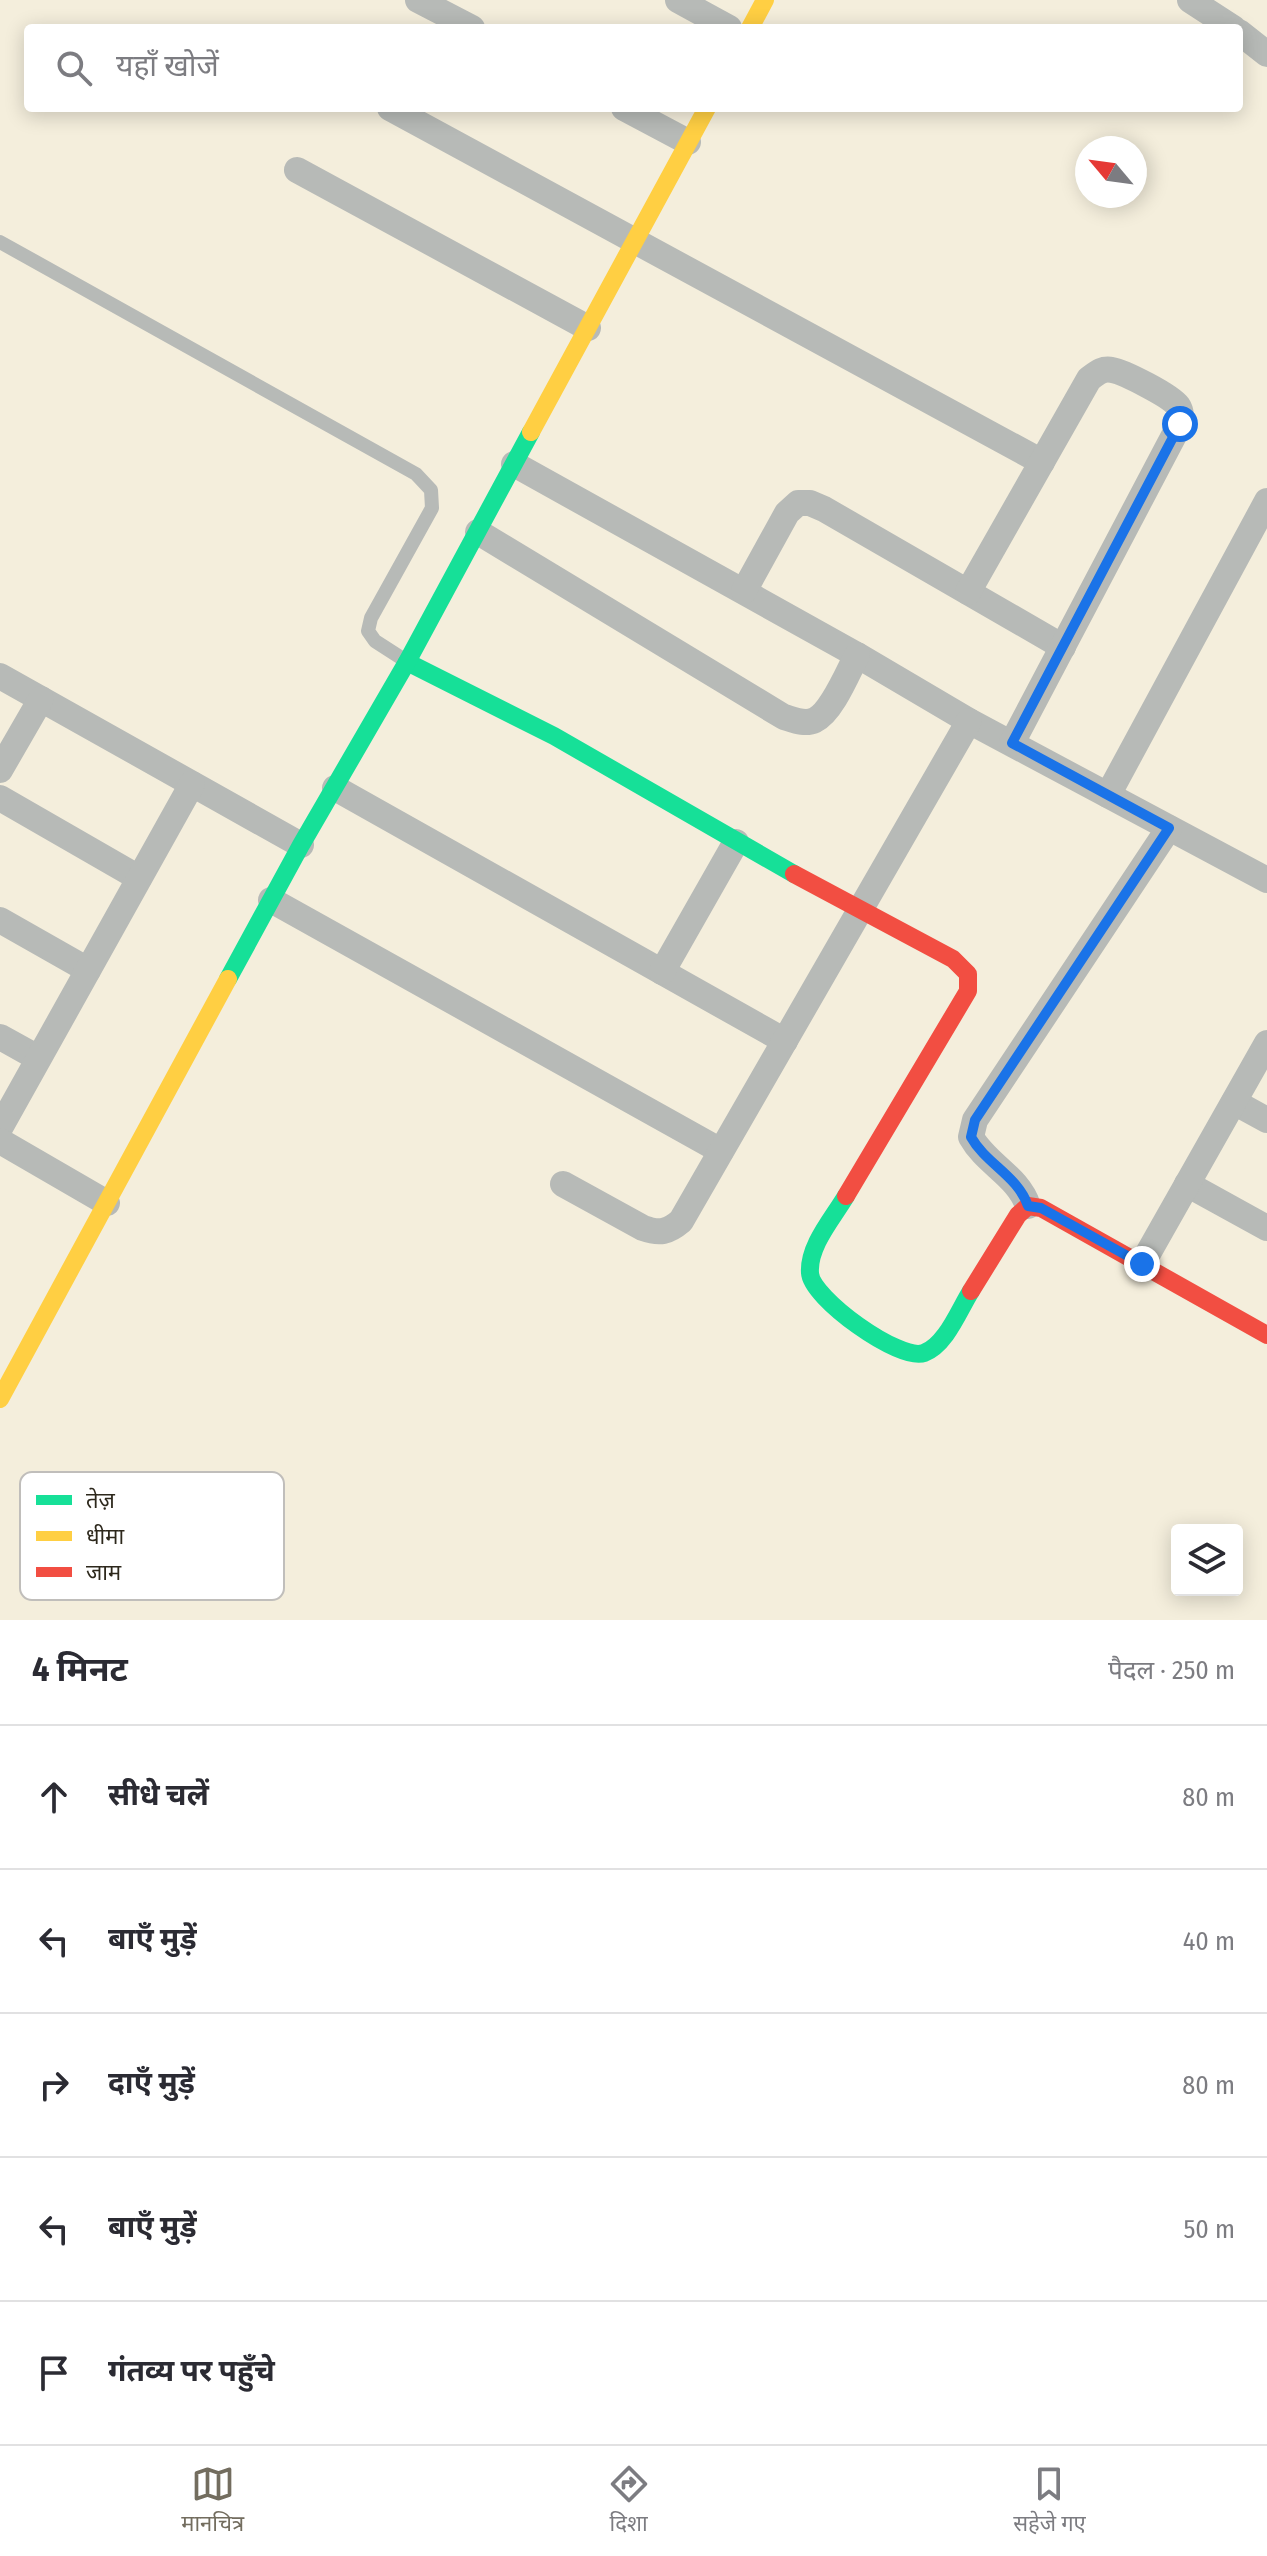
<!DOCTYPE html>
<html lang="hi">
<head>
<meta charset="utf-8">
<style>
	:root { --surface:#fff; --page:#f7f7f7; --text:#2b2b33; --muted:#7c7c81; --line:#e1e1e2; --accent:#736d5f }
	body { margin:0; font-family:"Fira Sans Condensed","Noto Sans Devanagari",sans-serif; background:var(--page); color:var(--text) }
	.controls { position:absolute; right:24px; bottom:24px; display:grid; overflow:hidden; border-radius:8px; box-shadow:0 4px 20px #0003 }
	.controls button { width:72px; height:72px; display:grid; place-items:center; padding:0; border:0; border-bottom:2px solid var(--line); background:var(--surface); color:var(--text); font:40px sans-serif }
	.compass { position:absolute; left:1075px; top:136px; width:72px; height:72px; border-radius:50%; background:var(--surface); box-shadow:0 4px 20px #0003; rotate:299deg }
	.stop { position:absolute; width:24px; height:24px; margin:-18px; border:6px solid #1a73e8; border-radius:50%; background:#fff }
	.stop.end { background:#1a73e8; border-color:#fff; box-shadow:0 2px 8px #0008 }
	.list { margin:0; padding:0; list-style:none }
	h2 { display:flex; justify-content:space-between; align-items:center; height:104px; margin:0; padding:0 32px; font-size:34px }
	h2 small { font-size:26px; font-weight:400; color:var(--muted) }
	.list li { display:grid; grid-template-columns:52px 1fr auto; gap:24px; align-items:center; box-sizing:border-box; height:144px; padding:0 32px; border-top:2px solid var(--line) }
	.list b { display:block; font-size:30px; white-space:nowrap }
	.list em { font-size:26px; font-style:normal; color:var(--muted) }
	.icon { flex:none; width:44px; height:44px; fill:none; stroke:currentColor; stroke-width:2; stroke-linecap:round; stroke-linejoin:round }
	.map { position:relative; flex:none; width:1267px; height:1620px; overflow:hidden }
	.search { position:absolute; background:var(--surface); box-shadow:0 4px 20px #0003; left:24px; right:24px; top:24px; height:88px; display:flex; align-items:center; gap:20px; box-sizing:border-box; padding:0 28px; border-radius:8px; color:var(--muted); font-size:30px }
	.sheet { height:824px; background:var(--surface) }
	nav { display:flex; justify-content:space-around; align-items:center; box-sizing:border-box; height:112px; border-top:2px solid var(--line); background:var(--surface); font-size:22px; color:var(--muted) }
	nav a { display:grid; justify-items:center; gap:4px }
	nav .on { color:var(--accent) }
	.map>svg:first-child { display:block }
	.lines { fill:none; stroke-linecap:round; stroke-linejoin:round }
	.lane { stroke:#b7bab7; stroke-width:14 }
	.street { stroke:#b7bab7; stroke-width:26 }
	.fast { stroke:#16e098; stroke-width:18 }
	.slow { stroke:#ffcf43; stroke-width:18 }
	.jam { stroke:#f24e42; stroke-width:18 }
	.route { stroke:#1a73e8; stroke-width:10 }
	.key { fill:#fff; stroke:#c0bebb; stroke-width:2 }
	.key-label { font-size:22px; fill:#2d281c }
</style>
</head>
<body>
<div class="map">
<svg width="1267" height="1620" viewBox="0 0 1267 1620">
	<rect width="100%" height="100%" fill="#f4eedc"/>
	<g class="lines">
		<!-- lane -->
		<path class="lane" d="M0 242 416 474 431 490 432 508 371 618 368 631 375 641 406 661"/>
		<!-- street -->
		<g class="street">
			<path d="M418 0 472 28"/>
			<path d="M678 0 729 28"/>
			<path d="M1190 0 1233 28"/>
			<path d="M1239 32 1267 54"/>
			<path d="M390 108 1042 462"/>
			<path d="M624 108 688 142"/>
			<path d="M297 170 588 328"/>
			<path d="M514 464 857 655 969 721 1267 880"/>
			<path d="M478 532 784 717C794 720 805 725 815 720 832 712 848 672 857 655"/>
			<path d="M744 591 787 513 798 503H810L824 509 1063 647"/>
			<path d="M968 592 1089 379C1097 373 1102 368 1112 370 1124 372 1171 396 1178 406 1182 412 1181 418 1180 424L1012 743"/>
			<path d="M0 676 301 845"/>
			<path d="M0 770 41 699"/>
			<path d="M335 788 785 1041"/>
			<path d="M1108 795 1267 501"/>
			<path d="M0 798 139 878"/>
			<path d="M271 900 721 1151"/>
			<path d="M0 920 88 970"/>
			<path d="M662 972 736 842"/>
			<path d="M0 1037 38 1058"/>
			<path d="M1234 1102 1267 1120"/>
			<path d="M0 1128 192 784"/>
			<path d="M0 1141 107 1203"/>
			<path d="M563 1184 643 1228C660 1234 668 1232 681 1221L969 721"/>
			<path d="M1187 1184 1267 1228"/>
			<path d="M1028 1206C1018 1176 986 1164 971 1137L975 1120 1169 828"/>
			<path d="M1142 1264 1267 1043"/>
		</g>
		<!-- fast -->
		<g class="fast">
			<path d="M407 662 554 736 794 874"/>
			<path d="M228 979 301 845 407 662 531 432"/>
			<path d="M846 1196C833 1218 808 1246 810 1273 811 1298 900 1362 924 1353 946 1345 959 1310 971 1291"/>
		</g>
		<!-- slow -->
		<g class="slow">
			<path d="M750 28 765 0"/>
			<path d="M531 432 707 108"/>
			<path d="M0 1399 228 979"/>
		</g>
		<!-- jam -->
		<g class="jam">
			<path d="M794 874 953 959 968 974V991L846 1196"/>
			<path d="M971 1291 1018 1215 1028 1206 1041 1208 1267 1335"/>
		</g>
	</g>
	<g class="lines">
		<!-- route -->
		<path class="route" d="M1142 1264 1041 1208 1028 1206C1018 1176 986 1164 971 1137L975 1120 1169 828 1012 743 1180 424"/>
	</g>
	<!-- legend -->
	<rect x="20" y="1472" width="264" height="128" rx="12" class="key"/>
	<rect x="36" y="1495" width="36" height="10" fill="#16e098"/>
	<rect x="36" y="1531" width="36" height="10" fill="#ffcf43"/>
	<rect x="36" y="1567" width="36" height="10" fill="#f24e42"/>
	<g class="key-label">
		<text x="86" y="1508">तेज़</text>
		<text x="86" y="1544">धीमा</text>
		<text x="86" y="1580">जाम</text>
	</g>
</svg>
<div class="controls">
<button><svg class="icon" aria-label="layers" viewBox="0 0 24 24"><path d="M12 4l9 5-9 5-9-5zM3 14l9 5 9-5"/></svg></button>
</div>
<svg class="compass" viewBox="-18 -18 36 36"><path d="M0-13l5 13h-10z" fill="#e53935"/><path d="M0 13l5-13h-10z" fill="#7c7c81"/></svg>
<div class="stop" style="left:1180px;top:424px"></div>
<div class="stop end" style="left:1142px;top:1264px"></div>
<div class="search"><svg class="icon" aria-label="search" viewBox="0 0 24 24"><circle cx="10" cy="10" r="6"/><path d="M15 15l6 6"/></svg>यहाँ खोजें</div>
</div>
<section class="sheet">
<h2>4 मिनट<small>पैदल · 250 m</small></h2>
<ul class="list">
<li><svg class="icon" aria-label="ahead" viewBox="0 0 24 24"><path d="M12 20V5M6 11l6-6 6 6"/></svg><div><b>सीधे चलें</b></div><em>80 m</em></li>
<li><svg class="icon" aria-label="left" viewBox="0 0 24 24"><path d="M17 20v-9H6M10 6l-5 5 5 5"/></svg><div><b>बाएँ मुड़ें</b></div><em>40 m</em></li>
<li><svg class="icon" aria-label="right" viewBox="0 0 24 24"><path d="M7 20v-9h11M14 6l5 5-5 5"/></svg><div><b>दाएँ मुड़ें</b></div><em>80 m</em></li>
<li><svg class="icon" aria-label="left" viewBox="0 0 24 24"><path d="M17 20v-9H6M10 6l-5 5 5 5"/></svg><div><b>बाएँ मुड़ें</b></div><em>50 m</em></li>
<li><svg class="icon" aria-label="arrive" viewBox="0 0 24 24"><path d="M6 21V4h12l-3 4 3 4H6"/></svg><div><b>गंतव्य पर पहुँचे</b></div></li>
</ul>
</section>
<nav>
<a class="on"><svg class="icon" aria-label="map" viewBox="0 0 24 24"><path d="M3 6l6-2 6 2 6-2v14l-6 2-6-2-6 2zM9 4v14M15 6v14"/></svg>मानचित्र</a>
<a><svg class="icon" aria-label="directions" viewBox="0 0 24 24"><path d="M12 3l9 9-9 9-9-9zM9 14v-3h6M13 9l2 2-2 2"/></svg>दिशा</a>
<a><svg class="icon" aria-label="saved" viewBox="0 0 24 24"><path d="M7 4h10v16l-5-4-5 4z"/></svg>सहेजे गए</a>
</nav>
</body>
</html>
